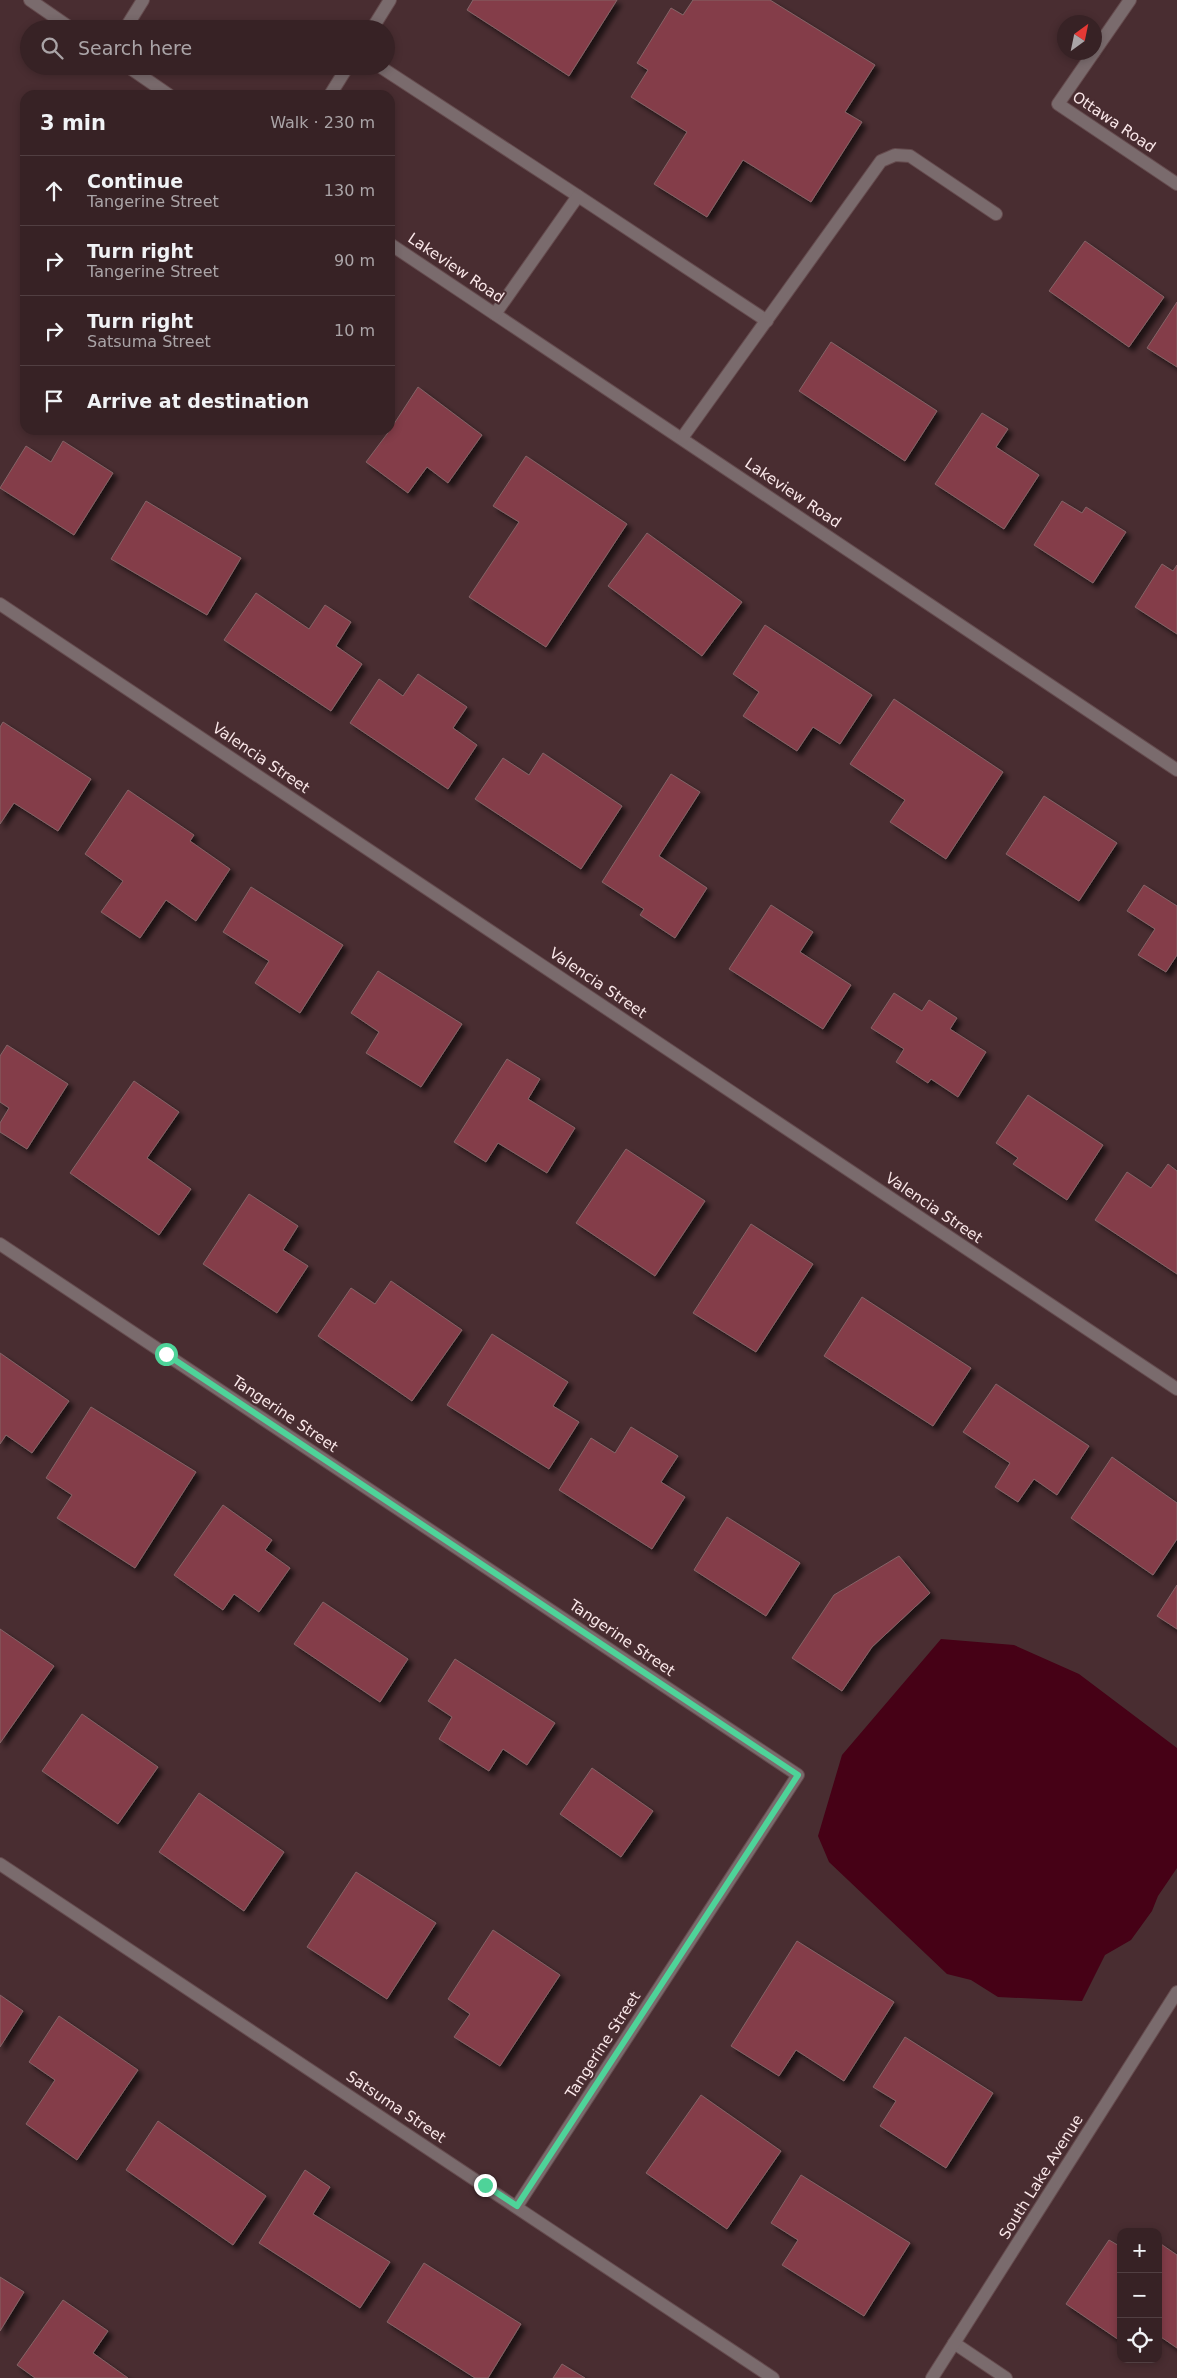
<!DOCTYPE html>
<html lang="en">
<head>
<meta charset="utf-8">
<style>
	:root { --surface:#372225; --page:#422f32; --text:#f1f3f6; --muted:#aaa4a7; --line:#513f42 }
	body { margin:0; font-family:"DejaVu Sans",sans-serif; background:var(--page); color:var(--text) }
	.controls { position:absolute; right:15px; bottom:15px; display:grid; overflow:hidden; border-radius:10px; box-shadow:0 2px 8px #0003 }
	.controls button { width:45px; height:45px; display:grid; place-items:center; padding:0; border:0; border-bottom:1px solid var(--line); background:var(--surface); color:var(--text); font:25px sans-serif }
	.compass { position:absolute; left:1057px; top:15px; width:45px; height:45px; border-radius:50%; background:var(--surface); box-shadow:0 2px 8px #0003; rotate:33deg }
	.stop { position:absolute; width:15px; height:15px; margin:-11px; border:4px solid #4ed399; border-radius:50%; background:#fff }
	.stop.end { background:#4ed399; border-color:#fff; box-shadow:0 1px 5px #0008 }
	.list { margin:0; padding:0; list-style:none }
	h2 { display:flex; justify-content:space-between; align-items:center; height:65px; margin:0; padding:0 20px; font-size:21px }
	h2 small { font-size:16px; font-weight:400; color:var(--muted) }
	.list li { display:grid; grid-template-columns:32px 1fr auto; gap:15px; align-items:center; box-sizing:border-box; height:70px; padding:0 20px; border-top:1px solid var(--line) }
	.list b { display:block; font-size:19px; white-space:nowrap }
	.list p { margin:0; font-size:16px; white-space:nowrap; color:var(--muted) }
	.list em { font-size:16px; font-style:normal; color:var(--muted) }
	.icon { flex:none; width:28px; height:28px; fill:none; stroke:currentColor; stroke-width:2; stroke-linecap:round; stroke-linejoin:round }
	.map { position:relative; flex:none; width:1177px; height:2378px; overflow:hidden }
	.search { position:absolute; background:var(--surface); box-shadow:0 2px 8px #0003; left:20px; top:20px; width:375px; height:55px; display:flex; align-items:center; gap:12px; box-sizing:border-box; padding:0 18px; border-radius:28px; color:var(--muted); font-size:19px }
	.panel { position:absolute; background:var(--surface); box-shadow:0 2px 8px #0003; left:20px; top:90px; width:375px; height:345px; border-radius:15px }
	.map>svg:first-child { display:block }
	.water { fill:#460116 }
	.building { fill:#843c48; stroke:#846467; filter:url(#shadow) }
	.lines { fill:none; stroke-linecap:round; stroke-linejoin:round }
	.minor-casing { stroke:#654b4e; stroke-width:14 }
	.minor { stroke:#7a6b6d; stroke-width:12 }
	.route { stroke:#4ed399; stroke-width:6 }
	.labels { text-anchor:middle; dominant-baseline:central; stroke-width:4; stroke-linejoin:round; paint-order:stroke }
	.street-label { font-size:15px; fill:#fae7e9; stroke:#492d31 }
</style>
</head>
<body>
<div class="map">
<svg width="1177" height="2378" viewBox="0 0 1177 2378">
	<defs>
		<filter id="shadow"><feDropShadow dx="4.5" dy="4.5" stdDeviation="2.5" flood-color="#0009"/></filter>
	</defs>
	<rect width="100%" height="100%" fill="#492d31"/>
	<!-- water -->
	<path class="water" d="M941 1639 1014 1645 1079 1674 1177 1748V1868L1158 1896 1152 1911 1131 1940 1105 1955 1082 2001 998 1997 971 1980 947 1974 829 1862 818 1836 842 1755Z"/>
	<!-- building -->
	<g class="building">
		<path d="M473 0H617L569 76 467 10Z"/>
		<path d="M693 0H770L875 65 845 112 862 122 811 202 743 160 707 217 654 184 687 132 631 97 648 70 637 63 671 8 683 15Z"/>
		<path d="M1085 241 1164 297 1129 347 1049 291Z"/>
		<path d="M1177 302V367L1147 348Z"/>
		<path d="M831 342 937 411 905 461 799 391Z"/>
		<path d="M418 387 482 435 448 483 427 467 408 493 366 462 390 430Z"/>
		<path d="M982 413 1008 429 996 447 1039 475 1004 529 935 484Z"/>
		<path d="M63 441 113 473 74 535 0 488 26 446 51 462Z"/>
		<path d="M526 456 627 524 546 647 469 597 519 522 493 506Z"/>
		<path d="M146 501 241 558 207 615 111 559Z"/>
		<path d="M1062 501 1082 513 1086 507 1126 532 1093 583 1034 545Z"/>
		<path d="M647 533 742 602 702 656 608 586Z"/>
		<path d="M1162 564 1173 571 1177 565V634L1135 607Z"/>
		<path d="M256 593 309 629 325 605 351 622 336 646 362 664 331 711 224 640Z"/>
		<path d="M765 625 872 695 840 744 813 727 797 751 743 716 759 692 733 674Z"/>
		<path d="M418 674 467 707 453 728 477 745 448 789 350 723 379 679 403 696Z"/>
		<path d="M894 699 1003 772 946 859 890 822 905 800 850 764Z"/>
		<path d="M3 722 91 779 58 831 14 803 0 824V727Z"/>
		<path d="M543 753 622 806 581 869 475 799 503 758 529 775Z"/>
		<path d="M671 774 700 792 659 856 707 888 675 938 640 915 644 909 602 882Z"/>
		<path d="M128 790 194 835 190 841 230 869 196 921 166 900 140 938 101 912 123 881 85 854Z"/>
		<path d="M1044 796 1117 843 1079 901 1006 854Z"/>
		<path d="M1144 885 1177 906V955L1166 972 1138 955 1155 929 1127 911Z"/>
		<path d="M251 887 343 945 300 1013 255 983 269 961 223 932Z"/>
		<path d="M771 905 813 932 800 952 851 985 823 1029 729 969Z"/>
		<path d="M378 971 462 1024 421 1087 366 1053 379 1032 351 1013Z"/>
		<path d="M894 993 922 1011 929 1000 957 1018 950 1029 986 1052 958 1097 931 1079 928 1083 896 1062 904 1049 871 1028Z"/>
		<path d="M7 1045 68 1084 27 1149 0 1132V1123L9 1108 0 1102V1056Z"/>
		<path d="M507 1059 540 1079 528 1099 575 1128 547 1173 498 1143 486 1162 454 1142Z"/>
		<path d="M134 1081 179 1112 147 1158 191 1189 159 1235 70 1173Z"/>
		<path d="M1028 1095 1103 1145 1067 1200 1013 1164 1018 1158 996 1143Z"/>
		<path d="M626 1149 705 1201 655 1276 576 1223Z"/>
		<path d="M1168 1164 1177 1171V1274L1095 1220 1127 1172 1151 1188Z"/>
		<path d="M249 1194 298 1226 283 1250 308 1266 277 1313 203 1264Z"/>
		<path d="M751 1224 813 1264 756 1352 693 1313Z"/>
		<path d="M391 1281 462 1330 412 1401 318 1336 351 1288 375 1304Z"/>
		<path d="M862 1297 971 1368 933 1426 824 1356Z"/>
		<path d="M492 1334 568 1382 553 1406 579 1422 549 1469 447 1405Z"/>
		<path d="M0 1353 69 1401 32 1453 6 1435 0 1444Z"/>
		<path d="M996 1384 1089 1446 1057 1495 1034 1479 1018 1502 995 1487 1010 1463 963 1432Z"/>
		<path d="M91 1407 196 1472 135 1568 57 1518 72 1495 46 1478Z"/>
		<path d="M631 1427 678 1456 661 1482 685 1497 652 1549 559 1490 591 1438 615 1453Z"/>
		<path d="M1112 1457 1177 1503V1539L1153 1575 1071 1518Z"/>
		<path d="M223 1505 272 1540 265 1550 290 1568 259 1612 234 1594 223 1610 174 1575Z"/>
		<path d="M727 1517 800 1563 766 1616 694 1570Z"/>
		<path d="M899 1556 930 1593 872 1647 842 1691 792 1658 834 1595Z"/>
		<path d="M1177 1585V1629L1157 1616Z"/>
		<path d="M323 1602 408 1659 380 1702 294 1644Z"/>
		<path d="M0 1629 54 1666 0 1743Z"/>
		<path d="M455 1659 555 1723 527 1765 503 1749 489 1771 439 1739 452 1717 428 1701Z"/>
		<path d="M82 1714 158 1767 118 1824 42 1771Z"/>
		<path d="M592 1768 653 1811 621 1857 560 1814Z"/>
		<path d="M199 1793 284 1852 244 1911 159 1852Z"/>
		<path d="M356 1872 436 1923 387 1999 307 1947Z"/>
		<path d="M493 1930 560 1975 500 2066 454 2037 470 2014 448 1999Z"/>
		<path d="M797 1941 894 2002 844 2081 796 2050 779 2076 731 2046Z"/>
		<path d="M0 1995 23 2011 0 2047Z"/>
		<path d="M59 2016 138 2070 77 2160 26 2124 55 2080 29 2062Z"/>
		<path d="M905 2037 993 2093 946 2168 880 2126 896 2101 873 2087Z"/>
		<path d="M701 2095 781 2151 727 2229 646 2173Z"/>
		<path d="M158 2121 266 2196 233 2245 126 2170Z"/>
		<path d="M305 2170 330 2187 313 2214 390 2262 360 2308 259 2243Z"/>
		<path d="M801 2175 910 2243 864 2316 782 2265 798 2240 771 2223Z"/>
		<path d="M1109 2240 1121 2247V2337L1119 2340 1066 2304Z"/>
		<path d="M1158 2242 1177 2255V2348L1158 2335Z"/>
		<path d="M424 2263 521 2324 488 2378H475L387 2322Z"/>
		<path d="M0 2277 24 2292 0 2331Z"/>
		<path d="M63 2300 108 2331 93 2353 128 2378H35L17 2365Z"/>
		<path d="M562 2364 585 2378H553Z"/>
	</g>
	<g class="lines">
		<!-- minor casing -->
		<g class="minor-casing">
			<g id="minor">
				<path d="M30 0 72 29"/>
				<path d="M125 29 143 0"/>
				<path d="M372 29 390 0"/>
				<path d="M1094 52 1058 104 1177 184"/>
				<path d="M1094 52 1130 0"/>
				<path d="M127 66 169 95"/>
				<path d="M379 66 578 196"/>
				<path d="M330 95 348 66"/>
				<path d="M390 244 1177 770"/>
				<path d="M495 314 578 196 767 321"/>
				<path d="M682 438 881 161 895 155 910 156 996 214"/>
				<path d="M0 604 1177 1389"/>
				<path d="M0 1244 798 1775 517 2206"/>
				<path d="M0 1864 773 2378"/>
				<path d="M954 2343 1006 2378"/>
				<path d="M932 2378 1177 1992"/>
			</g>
		</g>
		<!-- minor -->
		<use href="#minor" class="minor"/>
	</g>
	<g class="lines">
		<!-- route -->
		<path class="route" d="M166 1354 798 1775 517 2206 485 2185"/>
	</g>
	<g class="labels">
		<!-- street labels -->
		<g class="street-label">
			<text transform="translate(1114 122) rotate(34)">Ottawa Road</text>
			<text transform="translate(456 268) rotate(34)">Lakeview Road</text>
			<text transform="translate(793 493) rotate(34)">Lakeview Road</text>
			<text transform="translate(261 758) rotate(34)">Valencia Street</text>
			<text transform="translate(598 983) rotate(34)">Valencia Street</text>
			<text transform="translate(934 1208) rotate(34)">Valencia Street</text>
			<text transform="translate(285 1414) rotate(34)">Tangerine Street</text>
			<text transform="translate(622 1638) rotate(34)">Tangerine Street</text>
			<text transform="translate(603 2045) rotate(-57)">Tangerine Street</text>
			<text transform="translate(396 2107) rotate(34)">Satsuma Street</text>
			<text transform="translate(1041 2177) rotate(-58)">South Lake Avenue</text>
		</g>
	</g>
</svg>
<div class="controls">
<button>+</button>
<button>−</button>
<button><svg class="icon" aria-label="locate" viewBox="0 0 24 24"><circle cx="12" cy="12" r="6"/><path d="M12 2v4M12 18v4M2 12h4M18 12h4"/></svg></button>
</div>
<svg class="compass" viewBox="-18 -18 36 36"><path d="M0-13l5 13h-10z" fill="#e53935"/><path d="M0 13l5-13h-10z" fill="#aaa4a7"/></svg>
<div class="stop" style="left:166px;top:1354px"></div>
<div class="stop end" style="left:485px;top:2185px"></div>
<div class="search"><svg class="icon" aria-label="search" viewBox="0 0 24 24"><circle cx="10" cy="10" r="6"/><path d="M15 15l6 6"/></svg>Search here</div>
<section class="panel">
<h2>3 min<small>Walk · 230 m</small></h2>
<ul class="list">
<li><svg class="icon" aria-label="ahead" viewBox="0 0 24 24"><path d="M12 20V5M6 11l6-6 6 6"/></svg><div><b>Continue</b><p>Tangerine Street</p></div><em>130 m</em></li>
<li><svg class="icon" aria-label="right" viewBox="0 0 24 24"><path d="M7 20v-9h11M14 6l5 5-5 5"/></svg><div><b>Turn right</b><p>Tangerine Street</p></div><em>90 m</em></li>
<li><svg class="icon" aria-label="right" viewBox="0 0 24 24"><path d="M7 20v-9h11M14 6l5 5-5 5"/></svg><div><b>Turn right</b><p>Satsuma Street</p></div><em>10 m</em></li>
<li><svg class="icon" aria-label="arrive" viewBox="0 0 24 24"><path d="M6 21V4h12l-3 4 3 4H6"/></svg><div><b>Arrive at destination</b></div></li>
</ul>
</section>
</div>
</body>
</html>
